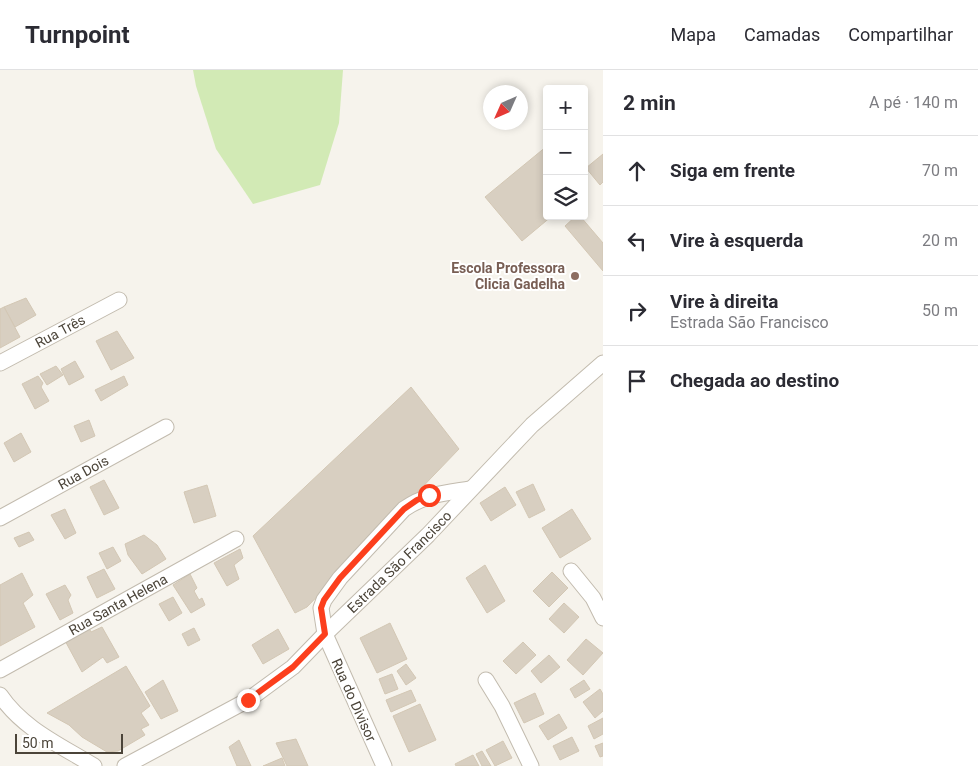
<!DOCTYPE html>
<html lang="pt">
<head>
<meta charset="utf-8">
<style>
	:root { --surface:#fff; --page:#f2f2f3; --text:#2b2b33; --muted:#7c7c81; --line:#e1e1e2 }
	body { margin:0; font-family:Roboto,sans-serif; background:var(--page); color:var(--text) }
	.controls { position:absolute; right:15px; top:15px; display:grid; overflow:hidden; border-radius:5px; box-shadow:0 2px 8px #0003 }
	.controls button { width:45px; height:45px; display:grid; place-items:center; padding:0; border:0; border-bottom:1px solid var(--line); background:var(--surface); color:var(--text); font:25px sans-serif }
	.compass { position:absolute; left:483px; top:15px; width:45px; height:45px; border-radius:50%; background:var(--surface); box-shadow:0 2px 8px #0003; rotate:225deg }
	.scale { position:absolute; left:15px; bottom:12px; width:108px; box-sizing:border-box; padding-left:5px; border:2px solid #4b4439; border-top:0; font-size:14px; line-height:18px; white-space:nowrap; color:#4b4439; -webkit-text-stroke:4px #fff; paint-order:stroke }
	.stop { position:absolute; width:15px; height:15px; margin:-11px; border:4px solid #fc3f1d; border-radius:50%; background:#fff }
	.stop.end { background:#fc3f1d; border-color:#fff; box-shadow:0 1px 5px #0008 }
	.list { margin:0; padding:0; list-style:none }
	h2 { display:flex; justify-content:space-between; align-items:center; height:65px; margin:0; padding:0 20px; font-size:21px }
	h2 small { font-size:16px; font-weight:400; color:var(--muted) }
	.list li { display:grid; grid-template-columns:32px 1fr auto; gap:15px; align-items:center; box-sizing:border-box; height:70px; padding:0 20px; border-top:1px solid var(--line) }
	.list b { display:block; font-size:19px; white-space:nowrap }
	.list p { margin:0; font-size:16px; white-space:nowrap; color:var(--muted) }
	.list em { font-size:16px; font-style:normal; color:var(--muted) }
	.icon { flex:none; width:28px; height:28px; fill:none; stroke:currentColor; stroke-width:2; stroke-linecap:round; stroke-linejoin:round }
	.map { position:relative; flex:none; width:603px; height:696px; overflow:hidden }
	header { display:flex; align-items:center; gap:30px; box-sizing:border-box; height:70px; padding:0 25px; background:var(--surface); border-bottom:1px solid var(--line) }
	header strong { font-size:24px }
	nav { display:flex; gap:28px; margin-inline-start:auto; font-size:18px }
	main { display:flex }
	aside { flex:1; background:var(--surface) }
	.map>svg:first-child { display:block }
	.green { fill:#d2eab5 }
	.building { fill:#d8cfc1; stroke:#d3c7b4 }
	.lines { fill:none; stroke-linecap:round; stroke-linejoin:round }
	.minor-casing { stroke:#c2bbae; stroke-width:17 }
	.minor { stroke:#fff; stroke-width:15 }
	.route { stroke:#fc3f1d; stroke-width:6 }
	.education-dot { fill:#8d6e63; stroke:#fff; stroke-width:2 }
	.labels { text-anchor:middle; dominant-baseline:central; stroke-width:4; stroke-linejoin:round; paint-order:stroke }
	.education-label { font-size:14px; font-weight:bold; fill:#785e54; stroke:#fff; text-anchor:end }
	.street-label { font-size:14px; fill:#4b4439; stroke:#fff }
</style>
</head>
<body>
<header>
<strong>Turnpoint</strong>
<nav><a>Mapa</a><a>Camadas</a><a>Compartilhar</a></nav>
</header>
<main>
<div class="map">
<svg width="603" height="696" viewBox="0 0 603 696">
	<rect width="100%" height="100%" fill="#f6f3ec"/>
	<!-- green -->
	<path class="green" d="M193 0H343L339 53 320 115 253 134 216 79 196 16Z"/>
	<!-- building -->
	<g class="building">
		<path d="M547 76V146H552L522 171 485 127Z"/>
		<path d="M603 84V112L600 115 586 98Z"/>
		<path d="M576 146H580L603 173V201L565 156Z"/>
		<path d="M26 228 36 245 15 257 4 237Z"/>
		<path d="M4 237 20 267 0 278V239Z"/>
		<path d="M117 261 134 288 111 300 96 271Z"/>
		<path d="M75 291 84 307 69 315 61 299Z"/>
		<path d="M56 296 63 305 47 315 40 304Z"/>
		<path d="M38 306 43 313 41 317 49 331 35 339 22 314Z"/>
		<path d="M124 306 128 315 101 331 95 320Z"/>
		<path d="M411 317 459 379 307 537 295 543 253 466Z"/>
		<path d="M89 350 95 366 81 372 74 356Z"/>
		<path d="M21 363 31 382 14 392 4 373Z"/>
		<path d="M104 410 119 438 104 445 90 417Z"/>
		<path d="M533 414 545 440 529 448 516 422Z"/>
		<path d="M207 415 216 446 194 453 184 422Z"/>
		<path d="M505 417 516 435 491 451 480 433Z"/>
		<path d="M65 439 76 463 65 469 51 445Z"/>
		<path d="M572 439 591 469 560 488 542 458Z"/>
		<path d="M29 462 34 470 19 477 14 468Z"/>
		<path d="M144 465 157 475 166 489 142 504 128 485 125 474Z"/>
		<path d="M113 477 121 491 107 499 99 483Z"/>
		<path d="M240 479 243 488 234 495 239 509 227 516 214 493Z"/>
		<path d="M485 495 505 531 487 543 466 508Z"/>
		<path d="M104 499 115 519 97 528 87 507Z"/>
		<path d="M552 502 568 518 549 537 533 521Z"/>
		<path d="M22 503 33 525 23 533 35 557 0 576V515Z"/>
		<path d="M190 504 197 518 194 521 199 530 202 528 205 535 191 543 173 515Z"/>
		<path d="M65 515 71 525 68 530 73 543 60 550 46 524Z"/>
		<path d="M173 527 182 543 169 551 159 534Z"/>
		<path d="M564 533 579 547 564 563 549 549Z"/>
		<path d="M390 553 407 589 377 603 360 568Z"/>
		<path d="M87 554 91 562 102 557 119 587 107 593 103 587 82 602 63 567Z"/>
		<path d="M194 558 200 570 188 576 182 564Z"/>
		<path d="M278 559 289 579 263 594 252 575Z"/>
		<path d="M586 569 603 583 583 605 567 590Z"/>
		<path d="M523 572 536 585 516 604 503 591Z"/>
		<path d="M549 585 560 597 541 613 531 601Z"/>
		<path d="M406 594 416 608 406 615 397 601Z"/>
		<path d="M126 596 150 636 141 643 149 655 141 659 145 665 118 681 107 682 82 667 69 655 47 643Z"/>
		<path d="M392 604 398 619 385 624 379 609Z"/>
		<path d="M163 610 178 641 161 649 145 622Z"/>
		<path d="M584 610 590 619 575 628 570 619Z"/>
		<path d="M600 619 603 624V641L595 648 583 632Z"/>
		<path d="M411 620 416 631 391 642 386 630Z"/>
		<path d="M535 623 544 644 524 653 514 633Z"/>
		<path d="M420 634 436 670 409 682 393 646Z"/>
		<path d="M559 644 567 658 548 670 539 656Z"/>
		<path d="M603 648V664L594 669 588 656Z"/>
		<path d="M572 667 579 681 560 690 553 676Z"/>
		<path d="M296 669 308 696H287L276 673Z"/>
		<path d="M239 670 251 696H237L229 677Z"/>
		<path d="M503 671 512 688 495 696 486 680Z"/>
		<path d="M603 673V686L600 687 595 676Z"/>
		<path d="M482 681 491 696H482L476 684Z"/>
		<path d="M473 685 479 696H456L455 694Z"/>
		<path d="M282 688 285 696H263Z"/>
	</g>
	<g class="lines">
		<!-- minor casing -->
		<g class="minor-casing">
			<g id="minor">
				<path id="s1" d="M0 293 119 230"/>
				<path id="s2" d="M0 448 166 357"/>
				<path d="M571 501 593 528 603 548"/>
				<path id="s3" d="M0 600 236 469"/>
				<path d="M486 610 502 636 531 696"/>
				<path d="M0 625C23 659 60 675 94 696"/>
				<path id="s4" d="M125 696 248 630 293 597 325 564 428 465 532 355 603 293"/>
				<path d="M384 696 325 564 321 538 324 530 340 508 404 439C426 424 445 423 470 419"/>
			</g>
		</g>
		<!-- minor -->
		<use href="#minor" class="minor"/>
	</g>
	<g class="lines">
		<!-- route -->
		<path class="route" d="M248 630 293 597 325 564 321 538 324 530 340 508 404 439 417 430 429 425"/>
	</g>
	<!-- markers -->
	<circle class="education-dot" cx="575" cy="206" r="5"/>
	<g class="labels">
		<!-- education labels -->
		<g class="education-label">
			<text x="565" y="198">Escola Professora<tspan x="565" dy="16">Clicia Gadelha</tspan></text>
		</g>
		<!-- street labels -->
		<g class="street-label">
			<text stroke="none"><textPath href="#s1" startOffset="68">Rua Três</textPath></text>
			<text stroke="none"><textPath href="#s2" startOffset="95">Rua Dois</textPath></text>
			<text stroke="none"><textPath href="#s4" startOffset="345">Estrada São Francisco</textPath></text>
			<text stroke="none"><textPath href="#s3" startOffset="135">Rua Santa Helena</textPath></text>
			<text transform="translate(354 630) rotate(66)">Rua do Divisor</text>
		</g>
	</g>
</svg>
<div class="controls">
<button>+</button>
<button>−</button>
<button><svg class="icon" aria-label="layers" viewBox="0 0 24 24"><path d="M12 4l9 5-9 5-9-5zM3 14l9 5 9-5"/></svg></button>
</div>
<svg class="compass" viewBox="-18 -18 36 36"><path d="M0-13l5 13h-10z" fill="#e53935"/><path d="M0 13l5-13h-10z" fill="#7c7c81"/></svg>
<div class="scale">50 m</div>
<div class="stop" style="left:429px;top:425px"></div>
<div class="stop end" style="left:248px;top:630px"></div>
</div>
<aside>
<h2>2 min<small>A pé · 140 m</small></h2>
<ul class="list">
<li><svg class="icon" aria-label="ahead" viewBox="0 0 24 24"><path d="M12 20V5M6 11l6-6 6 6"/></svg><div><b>Siga em frente</b></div><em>70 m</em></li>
<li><svg class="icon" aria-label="left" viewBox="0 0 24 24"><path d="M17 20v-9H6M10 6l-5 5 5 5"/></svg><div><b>Vire à esquerda</b></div><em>20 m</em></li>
<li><svg class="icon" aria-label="right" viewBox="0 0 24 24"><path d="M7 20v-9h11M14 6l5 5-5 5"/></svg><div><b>Vire à direita</b><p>Estrada São Francisco</p></div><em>50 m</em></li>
<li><svg class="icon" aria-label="arrive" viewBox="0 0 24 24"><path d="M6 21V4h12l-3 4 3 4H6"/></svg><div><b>Chegada ao destino</b></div></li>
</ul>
</aside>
</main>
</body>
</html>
